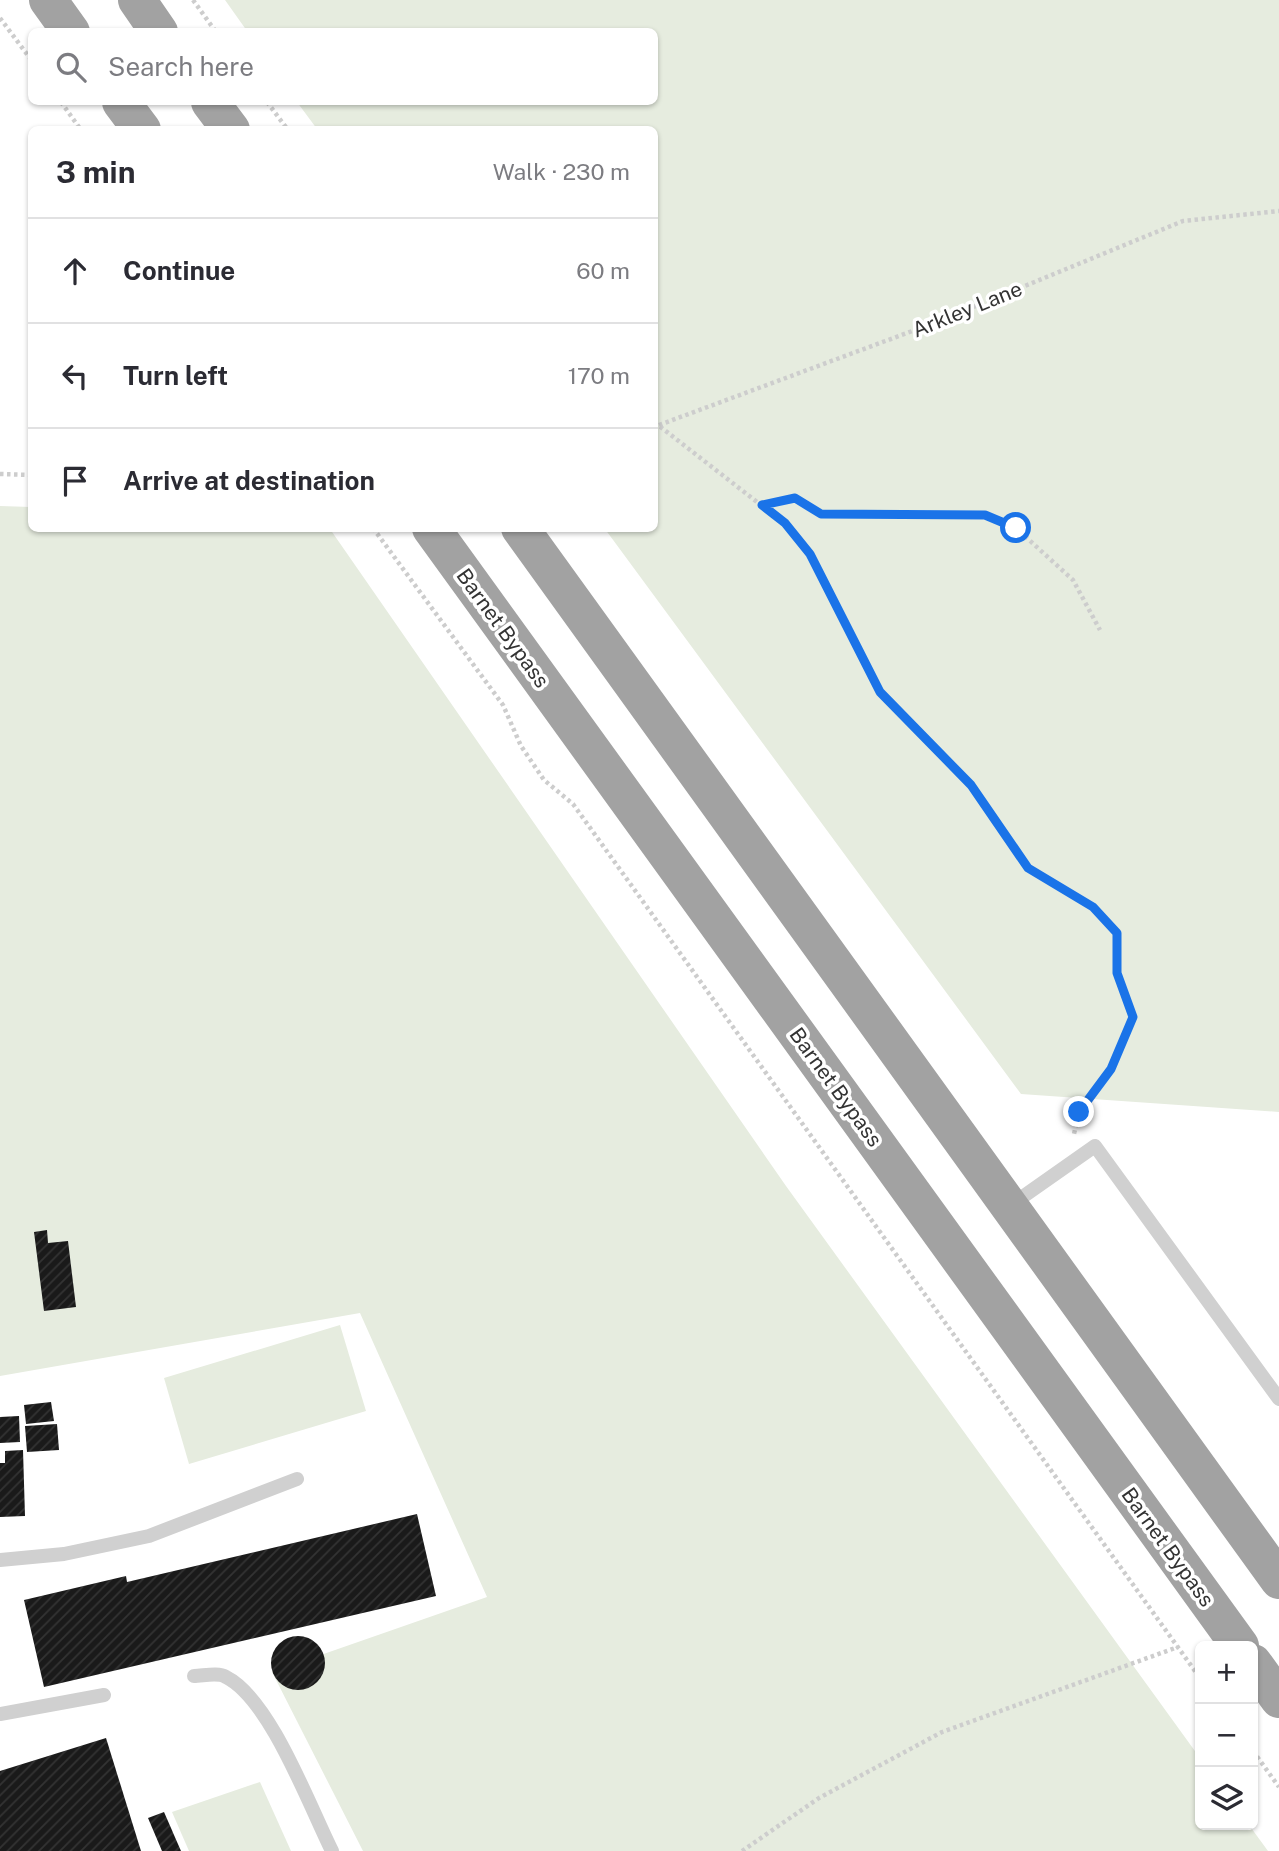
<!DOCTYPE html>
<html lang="en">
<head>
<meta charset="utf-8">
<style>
	:root { --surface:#fff; --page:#f2f2f3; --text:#2b2b33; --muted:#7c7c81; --line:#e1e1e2 }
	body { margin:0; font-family:"Public Sans",sans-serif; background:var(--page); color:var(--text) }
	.controls { position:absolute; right:21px; bottom:21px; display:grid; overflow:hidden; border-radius:10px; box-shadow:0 2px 5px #0004 }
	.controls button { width:63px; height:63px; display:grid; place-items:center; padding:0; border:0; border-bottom:2px solid var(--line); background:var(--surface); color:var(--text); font:35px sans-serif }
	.stop { position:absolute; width:21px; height:21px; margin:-16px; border:5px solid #1a73e8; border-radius:50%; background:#fff }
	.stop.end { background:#1a73e8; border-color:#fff; box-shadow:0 2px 7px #0008 }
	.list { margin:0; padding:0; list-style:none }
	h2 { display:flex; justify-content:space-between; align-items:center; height:91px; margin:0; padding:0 28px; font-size:30px }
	h2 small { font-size:23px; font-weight:400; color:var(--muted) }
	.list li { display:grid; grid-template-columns:46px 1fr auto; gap:21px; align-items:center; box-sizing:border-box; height:105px; padding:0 28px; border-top:2px solid var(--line) }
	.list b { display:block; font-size:26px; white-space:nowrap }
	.list em { font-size:23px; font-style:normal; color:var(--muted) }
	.icon { flex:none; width:38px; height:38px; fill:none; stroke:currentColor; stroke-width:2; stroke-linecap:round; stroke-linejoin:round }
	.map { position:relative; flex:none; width:1279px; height:1851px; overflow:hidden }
	.search { position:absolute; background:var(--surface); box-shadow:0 2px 5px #0004; left:28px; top:28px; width:630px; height:77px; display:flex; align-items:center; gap:18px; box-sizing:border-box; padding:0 24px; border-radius:10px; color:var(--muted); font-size:26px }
	.panel { position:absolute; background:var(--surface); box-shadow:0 2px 5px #0004; left:28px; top:126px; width:630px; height:406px; border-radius:10px }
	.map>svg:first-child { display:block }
	.grass { fill:#e6ecdf }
	.building { fill:url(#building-hatch) }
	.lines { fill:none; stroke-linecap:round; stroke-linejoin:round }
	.path { stroke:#cdcdcd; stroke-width:4.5; stroke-dasharray:3.5 3.5; stroke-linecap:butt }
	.service { stroke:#d0d0d0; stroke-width:14 }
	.trunk { stroke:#a2a2a2; stroke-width:38 }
	.route { stroke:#1a73e8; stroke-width:9 }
	.labels { text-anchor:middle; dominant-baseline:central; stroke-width:7; stroke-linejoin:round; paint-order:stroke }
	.street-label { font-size:21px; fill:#333; stroke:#fff }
</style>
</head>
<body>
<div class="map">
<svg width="1279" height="1851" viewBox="0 0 1279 1851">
	<defs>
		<pattern id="building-hatch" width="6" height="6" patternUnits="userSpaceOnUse" patternTransform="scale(1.75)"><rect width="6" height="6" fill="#1a1a1a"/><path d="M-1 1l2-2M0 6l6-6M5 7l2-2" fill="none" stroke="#333"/></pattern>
	</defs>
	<rect width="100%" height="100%" fill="#fff"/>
	<!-- grass -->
	<g class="grass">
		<path d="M225 0H1279V1112L1021 1094 605 529 654 528V130L317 129 297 102H654V32L247 31Z"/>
		<path d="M0 506 31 507 32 528 330 529 786 1186 1200 1758V1825H1249L1268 1851H363L272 1672 487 1597 360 1313 0 1376Z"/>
		<path d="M340 1325 366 1411 189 1464 164 1378Z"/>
		<path d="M260 1782 291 1851H189L172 1812Z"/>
	</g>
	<!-- building -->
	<g class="building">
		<path d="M47 1230 48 1243 68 1241 76 1307 44 1311 34 1232Z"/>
		<path d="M51 1402 54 1421 26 1424 24 1405Z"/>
		<path d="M19 1416 20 1442 0 1443V1417Z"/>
		<path d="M57 1424 59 1450 27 1452 25 1426Z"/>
		<path d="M23 1450 25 1516 0 1517V1463H5V1451Z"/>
		<path d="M417 1514 436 1596 44 1687 24 1600 126 1576 127 1582Z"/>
		<circle cx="298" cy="1663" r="27"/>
		<path d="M106 1738 141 1851H0V1771Z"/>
		<path d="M164 1812 181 1851H162L148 1818Z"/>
	</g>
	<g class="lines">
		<!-- path -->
		<g class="path">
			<path d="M193 0 216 32"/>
			<path d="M0 18 32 61"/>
			<path d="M61 102 81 130"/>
			<path d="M267 102 288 130"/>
			<path d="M659 425 942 320 1183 221 1279 211"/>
			<path d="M654 427 658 425 784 523 810 554 880 692 971 785 1028 868 1093 907 1117 933V973L1133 1017 1111 1069 1079 1112 1074 1134"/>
			<path d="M0 474 32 475"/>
			<path d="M763 505 795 498 821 514 985 515 1016 528 1073 580 1100 630"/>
			<path d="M373 528 503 705 521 746 544 780 573 804 1200 1678"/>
			<path d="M1253 1751 1279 1787"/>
			<path d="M742 1851 819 1798 942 1732 1178 1647"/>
		</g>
		<!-- service -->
		<g class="service">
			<path d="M1011 1205 1095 1146 1279 1399"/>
			<path d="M0 1560 64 1554 149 1536 297 1479"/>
			<path d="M194 1676C203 1676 218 1672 226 1677 270 1699 309 1805 332 1851"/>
			<path d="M0 1714 104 1695"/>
		</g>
		<!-- trunk -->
		<g class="trunk">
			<path d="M48 0 71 32"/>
			<path d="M137 0 159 32"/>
			<path d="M121 102 142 130"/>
			<path d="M210 102 231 130"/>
			<path d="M431 528 1240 1646"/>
			<path d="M520 528 1279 1580"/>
			<path d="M1253 1663 1279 1699"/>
		</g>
	</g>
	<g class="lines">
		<!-- route -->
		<path class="route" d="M1016 528 985 515 821 514 795 498 762 505 785 523 810 554 880 692 971 785 1028 868 1093 907 1117 933V973L1133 1017 1111 1069 1079 1112"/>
	</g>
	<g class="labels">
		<!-- street labels -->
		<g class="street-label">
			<text transform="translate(967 309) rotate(-22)">Arkley Lane</text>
			<text transform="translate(503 628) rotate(54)">Barnet Bypass</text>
			<text transform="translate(836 1087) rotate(54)">Barnet Bypass</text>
			<text transform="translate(1168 1547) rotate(54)">Barnet Bypass</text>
		</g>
	</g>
</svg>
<div class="controls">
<button>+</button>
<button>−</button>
<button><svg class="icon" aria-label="layers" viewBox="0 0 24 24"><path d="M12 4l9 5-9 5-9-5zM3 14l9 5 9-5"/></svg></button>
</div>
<div class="stop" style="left:1016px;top:528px"></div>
<div class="stop end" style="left:1079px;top:1112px"></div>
<div class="search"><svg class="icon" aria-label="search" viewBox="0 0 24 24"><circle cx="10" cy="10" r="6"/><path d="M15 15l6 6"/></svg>Search here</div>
<section class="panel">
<h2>3 min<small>Walk · 230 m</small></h2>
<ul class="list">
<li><svg class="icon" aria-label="ahead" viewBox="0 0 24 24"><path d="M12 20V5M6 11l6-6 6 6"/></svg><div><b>Continue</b></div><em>60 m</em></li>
<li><svg class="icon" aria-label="left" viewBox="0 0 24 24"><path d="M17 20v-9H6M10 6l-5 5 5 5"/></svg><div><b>Turn left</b></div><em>170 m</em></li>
<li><svg class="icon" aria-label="arrive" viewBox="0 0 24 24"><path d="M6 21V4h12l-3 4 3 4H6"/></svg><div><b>Arrive at destination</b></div></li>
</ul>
</section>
</div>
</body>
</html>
